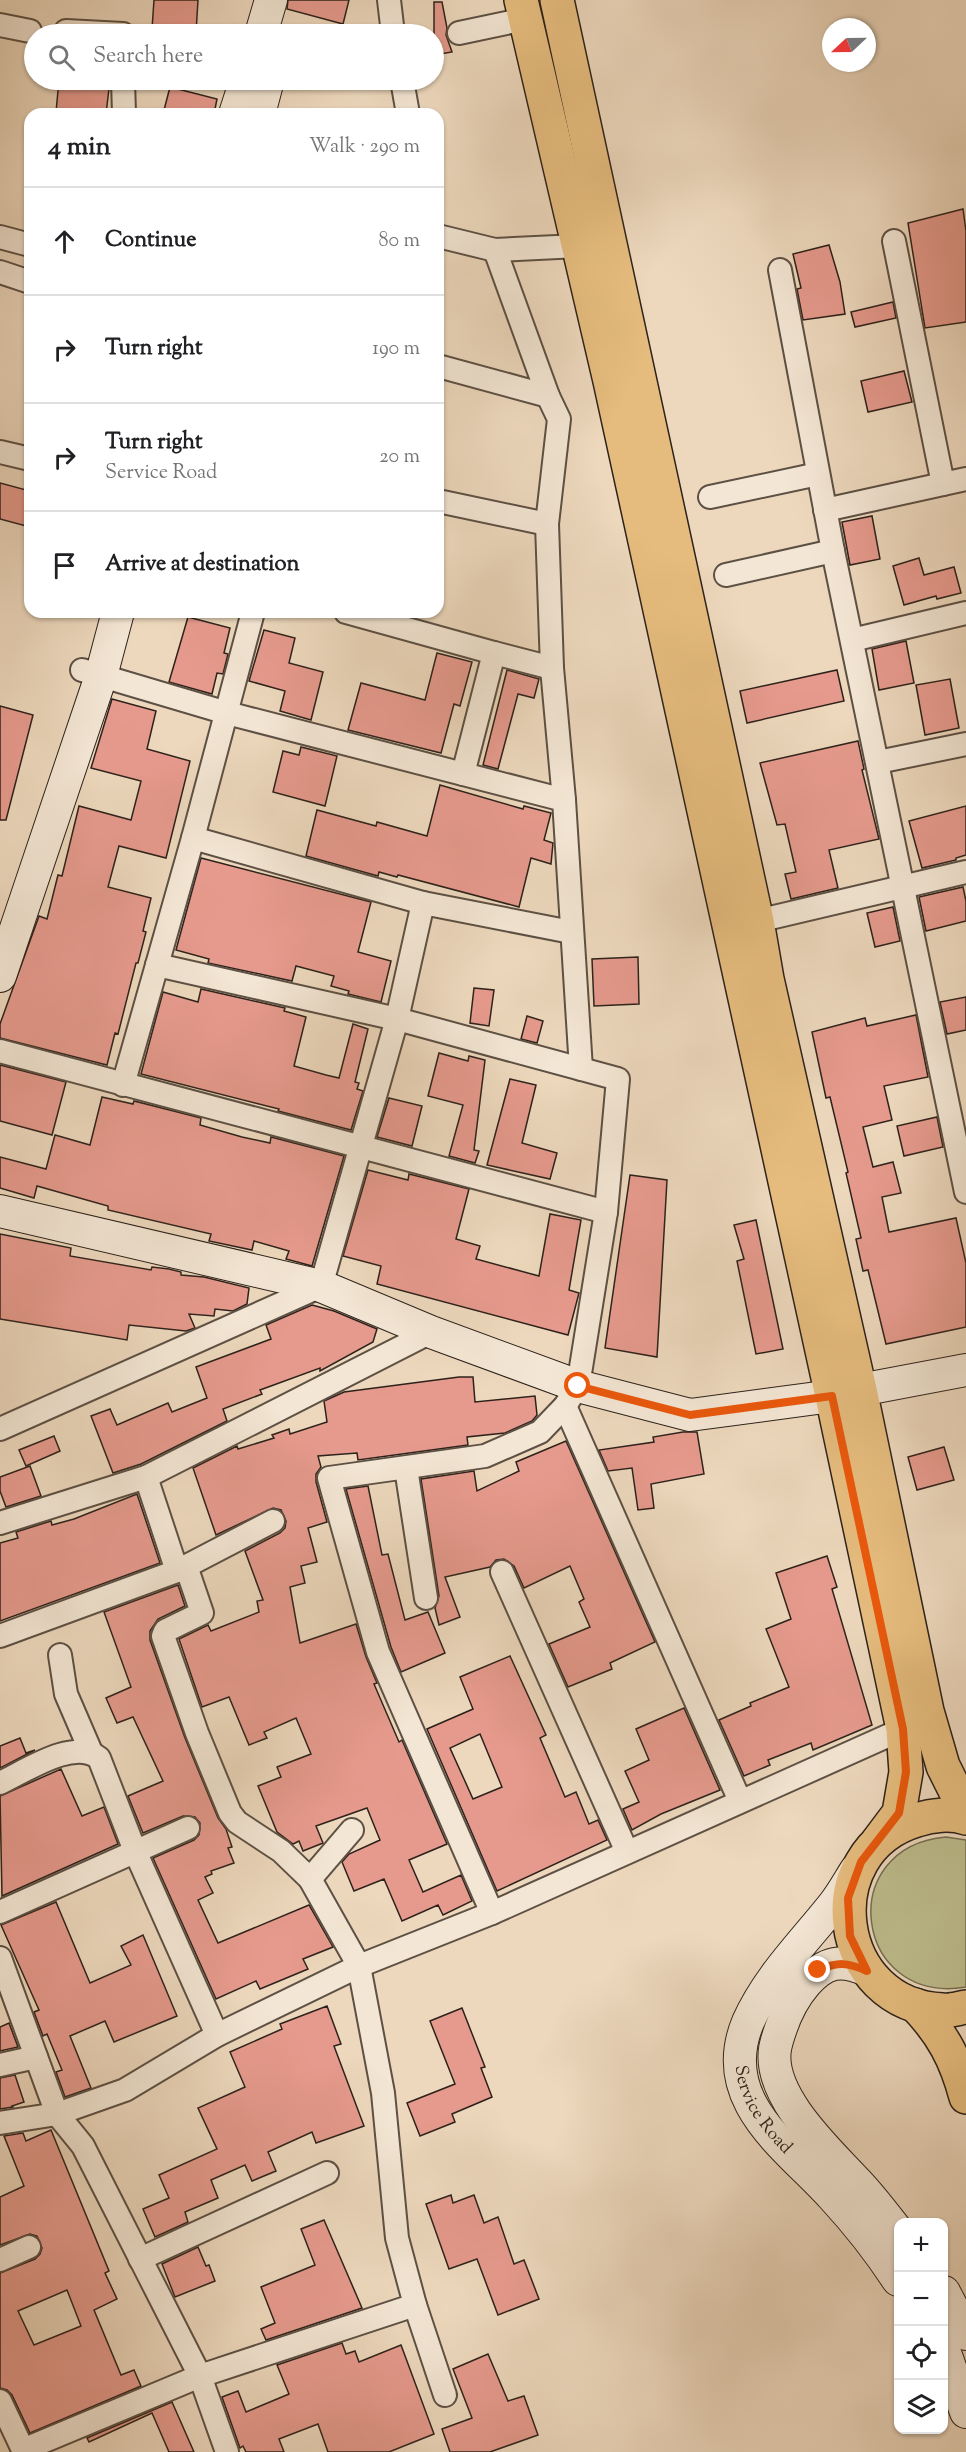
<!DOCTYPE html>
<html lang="en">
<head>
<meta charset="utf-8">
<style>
	:root { --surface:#fff; --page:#f2f2f2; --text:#202124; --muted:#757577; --line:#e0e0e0 }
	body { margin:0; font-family:"Sorts Mill Goudy",serif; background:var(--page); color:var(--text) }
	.controls { position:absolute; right:18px; bottom:18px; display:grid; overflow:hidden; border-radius:12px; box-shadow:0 2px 4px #0004 }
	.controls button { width:54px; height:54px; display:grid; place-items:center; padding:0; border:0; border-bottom:2px solid var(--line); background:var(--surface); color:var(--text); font:30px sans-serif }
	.compass { position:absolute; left:822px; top:18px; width:54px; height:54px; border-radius:50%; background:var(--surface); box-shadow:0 2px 4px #0004; rotate:248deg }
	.stop { position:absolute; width:18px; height:18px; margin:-14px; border:4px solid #ea580c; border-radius:50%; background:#fff }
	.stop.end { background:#ea580c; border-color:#fff; box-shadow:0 2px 6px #0008 }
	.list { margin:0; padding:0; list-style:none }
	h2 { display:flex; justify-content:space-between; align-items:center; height:78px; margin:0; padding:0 24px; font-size:26px }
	h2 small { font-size:20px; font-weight:400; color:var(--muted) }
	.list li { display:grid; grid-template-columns:39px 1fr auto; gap:18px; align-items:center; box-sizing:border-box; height:108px; padding:0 24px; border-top:2px solid var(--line) }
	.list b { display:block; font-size:22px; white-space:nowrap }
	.list p { margin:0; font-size:20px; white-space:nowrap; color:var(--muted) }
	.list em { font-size:20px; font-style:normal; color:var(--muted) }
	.icon { flex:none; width:33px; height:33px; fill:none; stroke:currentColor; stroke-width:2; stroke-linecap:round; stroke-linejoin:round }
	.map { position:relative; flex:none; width:966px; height:2452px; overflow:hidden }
	.search { position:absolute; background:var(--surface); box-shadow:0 2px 4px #0004; left:24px; top:24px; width:420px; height:66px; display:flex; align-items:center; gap:15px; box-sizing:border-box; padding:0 21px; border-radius:33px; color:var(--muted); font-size:22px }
	.panel { position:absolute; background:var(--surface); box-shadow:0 2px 4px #0004; left:24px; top:108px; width:420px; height:510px; border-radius:18px }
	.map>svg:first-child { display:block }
	.green { fill:#bebd8d; stroke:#767054; stroke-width:1.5 }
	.building { fill:#e69a8d; stroke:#2d221b; stroke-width:1.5; fill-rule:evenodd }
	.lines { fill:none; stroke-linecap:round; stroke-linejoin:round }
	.street-casing { stroke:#5d5044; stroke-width:26 }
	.secondary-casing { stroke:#2d221b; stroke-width:34 }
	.primary-casing { stroke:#2d221b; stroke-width:36 }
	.street { stroke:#f3e6d4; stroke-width:22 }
	.secondary { stroke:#f3e6d4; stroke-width:32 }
	.primary { stroke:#e6bc7e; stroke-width:33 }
	.route { stroke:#ea580c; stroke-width:8 }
	.labels { text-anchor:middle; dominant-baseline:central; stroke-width:6; stroke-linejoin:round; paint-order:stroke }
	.street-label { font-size:18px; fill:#2d221b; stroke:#f3e6d4 }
</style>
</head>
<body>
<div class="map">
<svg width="966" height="2452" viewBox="0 0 966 2452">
	<rect width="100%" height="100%" fill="#edd8bd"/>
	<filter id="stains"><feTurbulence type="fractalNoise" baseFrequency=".00333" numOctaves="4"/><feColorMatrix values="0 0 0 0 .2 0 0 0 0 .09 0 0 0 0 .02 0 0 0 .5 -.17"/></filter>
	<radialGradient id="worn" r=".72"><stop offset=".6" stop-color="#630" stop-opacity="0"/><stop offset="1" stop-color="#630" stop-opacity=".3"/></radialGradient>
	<!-- green -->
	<path class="green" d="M946 1837 966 1840V1987C854 2006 833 1847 946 1837Z"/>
	<!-- building -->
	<g class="building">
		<path d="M154 0H198L196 33 152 29Z"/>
		<path d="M288 0H349L343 24 287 9Z"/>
		<path d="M434 2H442L447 28 446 35 452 52 434 55Z"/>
		<path d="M59 80H110L106 114 56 112Z"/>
		<path d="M170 87 217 99 214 114H163Z"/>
		<path d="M963 209 966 231V322L925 328 908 223Z"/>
		<path d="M829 245 840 282 845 314 803 320 797 289 801 288 793 254Z"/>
		<path d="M893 302 896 318 855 327 851 312Z"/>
		<path d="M904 371 912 402 868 412 861 381Z"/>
		<path d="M0 483 30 491V527L0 519Z"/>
		<path d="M872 516 880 559 850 565 842 522Z"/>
		<path d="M919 558 924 575 954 567 961 593 937 599 936 596 904 605 893 566Z"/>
		<path d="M188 617 230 628 224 653 228 654 223 674 217 673 212 694 169 682Z"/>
		<path d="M264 630 295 638 289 663 323 672 311 720 280 711 285 691 249 681Z"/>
		<path d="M906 641 914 683 879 690 872 649Z"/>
		<path d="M437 653 472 662 460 706 454 704 441 753 348 730 361 683 425 700Z"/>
		<path d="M507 670 539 679 534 698 518 694 498 769 483 765Z"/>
		<path d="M837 670 844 701 747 723 740 691Z"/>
		<path d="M950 679 959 728 925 735 916 685Z"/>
		<path d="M112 699 156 711 147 749 190 761 166 858 119 846 108 887 151 898 143 931 146 932 138 963H136L118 1034 115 1033 107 1065 0 1038V1024L39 916 47 919 58 875 62 876 79 806 131 820 141 781 91 768Z"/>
		<path d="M0 706 33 715 6 820H0Z"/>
		<path d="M858 741 864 769 862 770 879 839 829 850 838 888 791 899 785 874 796 872 785 824 777 825 760 763Z"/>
		<path d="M301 747 337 756 325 806 273 792 283 751 299 755Z"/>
		<path d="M440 785 523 809 524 806 551 813 544 840 553 843 551 864 531 858 519 907 398 875 397 877 379 872 378 876 306 856 317 810 376 826 377 822 427 836Z"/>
		<path d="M966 806V855L956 858V860L922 868 909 821Z"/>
		<path d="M201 858 371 902 358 952 391 961 381 1002 348 994 349 991 331 986 334 976 296 966 292 981 208 963 209 959 176 950Z"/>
		<path d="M963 887 966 901V921L926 931 919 897Z"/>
		<path d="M893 907 900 941 875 947 867 913Z"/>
		<path d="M638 957 639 1004 594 1006 592 959Z"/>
		<path d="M474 988 494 990 489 1026 470 1023Z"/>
		<path d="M201 989 285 1008 284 1011 306 1017 294 1066 326 1075 339 1078 353 1024 368 1029 355 1082 359 1083 357 1089 363 1091 351 1130 278 1111 279 1109 141 1074 163 992 198 1002Z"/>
		<path d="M966 997V1030L947 1034 940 1002Z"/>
		<path d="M916 1015 928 1077 884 1086 892 1120 863 1127 873 1167 893 1162 901 1193 882 1197 889 1232 956 1218 966 1263V1327L886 1344 868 1270 863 1271 856 1239 861 1238 846 1173 848 1172 830 1097 826 1098 812 1032 865 1018 867 1026Z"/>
		<path d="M527 1016 543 1021 537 1043 521 1039Z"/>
		<path d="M439 1053 468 1061 469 1056 485 1060 474 1150 479 1151 475 1163 449 1156 463 1105 428 1096Z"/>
		<path d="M0 1065 66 1082 52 1135 0 1121Z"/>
		<path d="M510 1079 536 1085 522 1143 557 1153 550 1179 487 1165Z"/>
		<path d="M102 1097 133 1104 134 1101 201 1118 200 1125 242 1137 270 1143 271 1137 344 1156 312 1266 286 1259 289 1251 254 1241 252 1250 209 1241 211 1234 108 1210V1206L37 1186 34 1198 0 1188V1157L46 1169 55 1135 90 1145Z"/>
		<path d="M389 1098 422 1106 412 1146 377 1137Z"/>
		<path d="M937 1117 943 1147 904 1156 897 1126Z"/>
		<path d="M368 1170 408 1180 409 1174 469 1189 456 1239 480 1246 476 1259 539 1276 550 1214 581 1220 569 1290 579 1293 568 1335 377 1284 381 1266 343 1256Z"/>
		<path d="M630 1175 667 1180 657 1357 605 1348Z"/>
		<path d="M756 1220 783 1349 756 1354 737 1261 744 1259 734 1225Z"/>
		<path d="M0 1234 71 1248 70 1256 151 1270 152 1267 169 1269 181 1272V1275L204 1277 249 1288 247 1304 233 1311 215 1309 214 1316 189 1314 195 1328 186 1331 129 1325 127 1340 0 1319Z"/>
		<path d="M312 1305 334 1311 377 1329 373 1342 320 1371V1368L260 1390 262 1394 223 1409 227 1421 141 1464 113 1473 91 1416 110 1409 117 1425 168 1403 172 1412 207 1398 196 1367 271 1339 266 1325Z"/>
		<path d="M459 1377H473L475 1402 535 1396 537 1415 532 1421 505 1433 467 1437 468 1445 358 1460 357 1453 318 1456 321 1467 316 1474V1482L327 1522 308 1528 317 1562 301 1566 305 1583 290 1587 300 1643 356 1624 366 1657 377 1683 374 1684 399 1742 402 1740 447 1844 409 1860 423 1892 461 1875 472 1901 443 1915 438 1905 402 1921 384 1879 354 1891 342 1862 349 1854 380 1840 367 1808 316 1826 323 1843 303 1851 299 1841 293 1844 277 1832 258 1786 281 1777 277 1767 311 1754 296 1718 264 1732 267 1738 249 1745 229 1697 202 1707 179 1639 208 1625 211 1631 259 1612 257 1601 263 1600 245 1551 280 1533 285 1528 286 1521 281 1510 273 1508 216 1535 193 1468 237 1446 238 1449 274 1438 272 1435 289 1429 290 1434 327 1422 324 1401 344 1392Z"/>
		<path d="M683 1432H697L704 1474 651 1484 654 1508 638 1510 632 1468 608 1471 599 1450 654 1442 653 1437Z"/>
		<path d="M54 1436 60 1451 26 1466 19 1450Z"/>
		<path d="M566 1441 655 1642 610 1663 612 1669 568 1687 549 1644 590 1627 579 1602 584 1599 570 1566 524 1588 514 1566 504 1559 496 1560 490 1567 445 1577 460 1617 439 1625 435 1608 439 1596 421 1479 474 1471 477 1491 519 1471 516 1462Z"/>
		<path d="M944 1447 954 1480 917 1490 908 1457Z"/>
		<path d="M30 1466 41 1496 6 1507 0 1491V1477Z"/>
		<path d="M368 1486 382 1555 388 1554 405 1620 428 1612 445 1653 401 1672 391 1647 346 1489Z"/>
		<path d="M137 1494 160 1563 0 1621V1543L18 1538 16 1532 51 1521 52 1525 74 1519Z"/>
		<path d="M827 1556 837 1587 832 1589 872 1725 813 1750 811 1743 768 1760 770 1765 744 1776 719 1720 751 1706 750 1703 789 1687 766 1629 791 1619 776 1573Z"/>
		<path d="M178 1585 185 1606 158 1619 150 1631V1640L185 1738 218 1818 226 1829 232 1847 228 1848 234 1863 211 1871 212 1874 205 1877 213 1893 198 1900 218 1943 309 1905 333 1947 303 1959 308 1969 260 1989 256 1981 216 1999 153 1858 194 1840 199 1835 200 1823 195 1817 183 1816 143 1833 128 1796 163 1781 133 1717 117 1723 106 1698 131 1687 104 1612Z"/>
		<path d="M510 1656 546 1735 540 1738 565 1797 576 1792 589 1824 598 1820 607 1840 497 1891 427 1729 473 1709 460 1677ZM480 1734 502 1787 473 1799 450 1748Z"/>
		<path d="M684 1708 720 1790 661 1814 632 1830 623 1809 639 1802 625 1771 649 1760 636 1729Z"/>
		<path d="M20 1738 26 1753 35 1750 0 1768V1746Z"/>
		<path d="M61 1769 82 1816 104 1807 118 1844 2 1896 0 1796Z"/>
		<path d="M56 1902 90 1983 131 1965 121 1946 143 1935 177 2016 114 2042 105 2021 70 2036 91 2088 65 2097 56 2072 62 2070 47 2034 43 2036 34 2012 39 2010 1 1925Z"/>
		<path d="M327 2006 341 2044 334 2046 364 2126 316 2143 312 2132 268 2152 276 2171 252 2181 245 2165 211 2180 218 2198 185 2212 188 2222 155 2237 143 2209 169 2198 159 2175 217 2149 198 2108 245 2087 230 2052 282 2029 280 2024Z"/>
		<path d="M462 2008 485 2067 481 2068 492 2097 452 2114 455 2122 420 2136 407 2103 455 2084 430 2021Z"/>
		<path d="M9 2023 18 2047 0 2051V2027Z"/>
		<path d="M15 2075 24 2102 12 2106 13 2107 0 2109V2078Z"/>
		<path d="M51 2130 109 2271 105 2273 117 2299 94 2310 121 2375 134 2370 141 2386 30 2433 12 2395 7 2390 0 2388V2273L35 2259 40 2254 42 2248 37 2236 30 2234 0 2245V2197L24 2186 4 2136 23 2133 26 2141ZM67 2290 81 2326 34 2345 18 2311Z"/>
		<path d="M451 2195 453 2203 474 2195 484 2223 498 2217 514 2264 524 2260 539 2299 498 2315 477 2259 449 2269 426 2204Z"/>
		<path d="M324 2220 362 2308 266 2340 261 2329 275 2323 261 2287 315 2265 301 2229Z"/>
		<path d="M198 2247 206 2266 209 2265 215 2281 175 2297 162 2264Z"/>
		<path d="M342 2343 346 2354 355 2351 359 2362 401 2345 434 2434 389 2452H328L318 2424 279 2439 284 2452H246L243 2446 240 2448 222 2397 238 2391 246 2412 289 2394 277 2365Z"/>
		<path d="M488 2354 508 2401 524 2396 538 2435 490 2452H450L442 2429 472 2418 453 2369Z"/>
		<path d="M172 2402 194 2452H169L152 2413 89 2442 87 2438Z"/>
	</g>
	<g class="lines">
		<!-- street casing -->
		<g class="street-casing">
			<g id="street">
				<path d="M389 0 393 34"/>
				<path d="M0 25 30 31"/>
				<path d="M66 31 123 34"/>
				<path d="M459 33 525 19"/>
				<path d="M123 80 124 114"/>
				<path d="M402 80 408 114"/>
				<path d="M438 236 495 250 578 246"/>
				<path d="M0 237 30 245"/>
				<path d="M495 250 548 396 559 419 547 524 552 668 564 800"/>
				<path d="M780 270 833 551 966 1192"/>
				<path d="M0 272 30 282"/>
				<path d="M438 366 548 396"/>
				<path d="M0 452 30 459"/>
				<path d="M943 484 966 479"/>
				<path d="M710 497 818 474"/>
				<path d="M438 501 547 524"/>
				<path d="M825 510 943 484 894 241"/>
				<path d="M726 575 833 551"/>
				<path d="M346 612 494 653 463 774"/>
				<path d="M852 640 966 613"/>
				<path d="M494 653 552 668"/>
				<path d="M82 670 227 713 564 800 581 1069"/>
				<path d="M878 762 966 744"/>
				<path d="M193 838 423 903 571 932"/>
				<path d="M757 921 966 872"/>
				<path d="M157 965 397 1019 618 1079 606 1212 578 1386 565 1406 540 1432 485 1456 329 1478 378 1652 492 1913"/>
				<path d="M0 1051 606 1212"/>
				<path d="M123 1085 193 838 253 612"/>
				<path d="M565 1406 740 1801"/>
				<path d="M0 1429 321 1286 397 1019 423 903"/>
				<path d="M406 1468 426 1598"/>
				<path d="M0 1523 146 1477 431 1332"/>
				<path d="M177 1571 273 1521"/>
				<path d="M502 1572 627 1852"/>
				<path d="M0 1636 177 1571 146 1477"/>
				<path d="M60 1655 66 1694 91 1752"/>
				<path d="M0 1783C26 1771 73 1738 99 1758L135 1851 217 2035"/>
				<path d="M310 1879 352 1830"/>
				<path d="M0 1912 188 1828"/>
				<path d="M0 1958 57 2114 83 2146 200 2376 227 2452"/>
				<path d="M0 2065 36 2057"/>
				<path d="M0 2123 57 2114 125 2090 217 2035 359 1966 492 1913 903 1729"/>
				<path d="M140 2259 327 2173"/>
				<path d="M0 2260 29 2247"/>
				<path d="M415 2305 445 2395"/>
				<path d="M0 2401 24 2452"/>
				<path d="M23 2450 200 2376 415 2305 397 2238 383 2093 359 1966 310 1879 281 1851 237 1822 230 1813 197 1733 163 1636 165 1631 202 1613 186 1566"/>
			</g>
		</g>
		<!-- secondary casing -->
		<g class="secondary-casing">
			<g id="secondary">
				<path d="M261 34 271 0"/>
				<path d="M235 114 246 80"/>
				<path d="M259 114 268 80"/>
				<path d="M0 976 101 676 118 612"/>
				<path d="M0 1211 321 1286 431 1332 578 1386 690 1415 832 1396"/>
				<path d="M860 1390 966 1370"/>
				<path id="s1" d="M856 1870C849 1881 842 1894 834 1904 804 1942 768 1977 748 2022 715 2101 788 2147 833 2197 857 2223 879 2251 898 2280"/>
				<path d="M867 1970C840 1959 826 1961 806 1983 793 1998 786 2012 780 2031 778 2037 776 2043 775 2049 768 2095 825 2148 854 2179 870 2195 884 2214 898 2232"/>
				<path d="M944 2292 966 2334"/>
				<path d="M944 2350 966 2412"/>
			</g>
		</g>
		<!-- primary casing -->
		<g class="primary-casing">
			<g id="primary">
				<path d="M521 0 610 381 832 1396 903 1729 906 1772 899 1813 878 1841"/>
				<path d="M557 0 757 921 767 979 860 1390 927 1711 943 1766 961 1802 966 1807"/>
				<path d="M966 1818C951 1813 932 1815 917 1820 813 1851 834 2006 943 2010 951 2011 959 2008 966 2007"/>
				<path d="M915 2005C942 2033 956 2059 966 2097"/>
			</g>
		</g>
		<!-- street -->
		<use href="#street" class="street"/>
		<!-- secondary -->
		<use href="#secondary" class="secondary"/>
		<!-- primary -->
		<use href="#primary" class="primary"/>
	</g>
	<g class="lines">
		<!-- route -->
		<path class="route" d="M578 1386 690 1415 832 1396 903 1729 906 1772 899 1813 861 1862 848 1898 850 1936 867 1971C847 1962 838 1962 818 1970"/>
	</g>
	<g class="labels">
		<!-- street labels -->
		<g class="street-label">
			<text stroke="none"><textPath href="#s1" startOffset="282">Service Road</textPath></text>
		</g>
	</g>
	<rect width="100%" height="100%" filter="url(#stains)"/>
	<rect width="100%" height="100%" fill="url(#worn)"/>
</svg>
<div class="controls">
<button>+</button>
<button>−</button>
<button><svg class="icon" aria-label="locate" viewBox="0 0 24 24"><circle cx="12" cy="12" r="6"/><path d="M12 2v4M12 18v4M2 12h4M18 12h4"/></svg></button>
<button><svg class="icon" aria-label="layers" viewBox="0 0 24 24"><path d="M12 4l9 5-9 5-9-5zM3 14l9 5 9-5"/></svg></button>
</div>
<svg class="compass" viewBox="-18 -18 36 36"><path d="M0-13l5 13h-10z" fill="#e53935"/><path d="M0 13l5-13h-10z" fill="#757577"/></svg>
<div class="stop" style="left:578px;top:1386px"></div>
<div class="stop end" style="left:818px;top:1970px"></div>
<div class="search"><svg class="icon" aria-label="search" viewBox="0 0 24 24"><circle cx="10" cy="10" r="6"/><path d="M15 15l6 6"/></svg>Search here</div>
<section class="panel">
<h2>4 min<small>Walk · 290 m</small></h2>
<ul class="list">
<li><svg class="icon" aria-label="ahead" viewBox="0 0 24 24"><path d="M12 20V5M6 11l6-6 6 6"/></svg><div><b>Continue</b></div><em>80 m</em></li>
<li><svg class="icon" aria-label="right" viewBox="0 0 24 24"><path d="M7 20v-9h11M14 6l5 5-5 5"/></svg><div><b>Turn right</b></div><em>190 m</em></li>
<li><svg class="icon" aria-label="right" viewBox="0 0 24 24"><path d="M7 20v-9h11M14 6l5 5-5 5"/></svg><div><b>Turn right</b><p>Service Road</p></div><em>20 m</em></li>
<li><svg class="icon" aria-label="arrive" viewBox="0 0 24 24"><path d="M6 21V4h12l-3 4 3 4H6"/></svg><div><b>Arrive at destination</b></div></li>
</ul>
</section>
</div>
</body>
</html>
